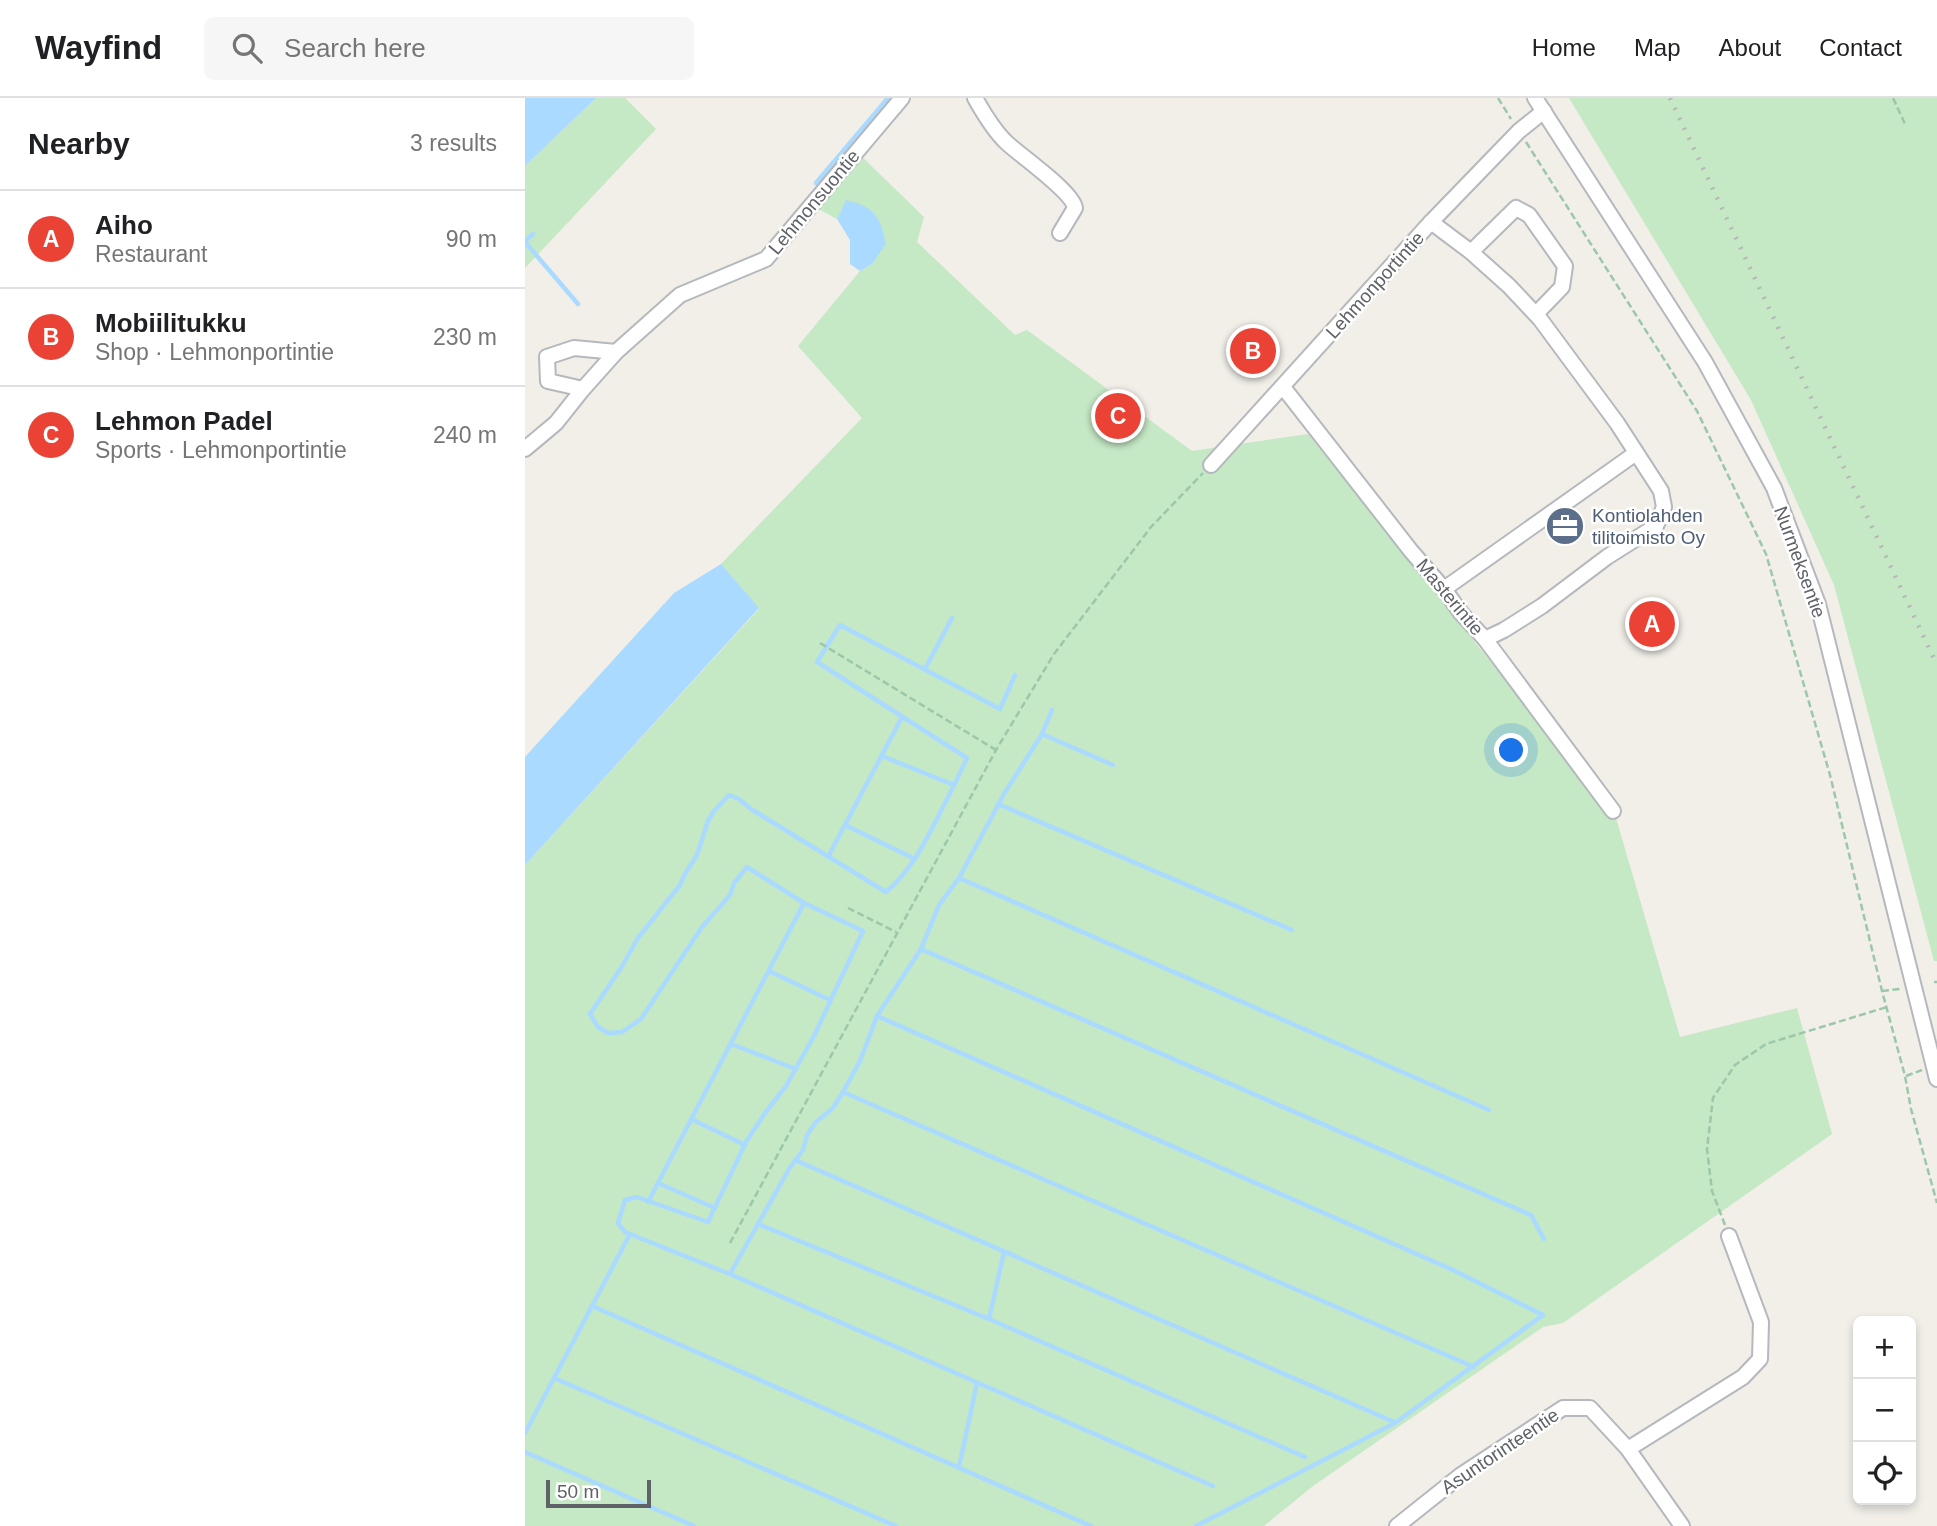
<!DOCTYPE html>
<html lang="en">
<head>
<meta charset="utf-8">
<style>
	:root { --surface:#fff; --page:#f6f6f6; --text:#202124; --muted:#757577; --line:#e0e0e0; --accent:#ea4335 }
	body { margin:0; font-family:Arial,sans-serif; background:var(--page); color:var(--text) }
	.controls { position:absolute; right:21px; bottom:21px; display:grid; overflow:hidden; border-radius:10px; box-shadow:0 4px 10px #0003 }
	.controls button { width:63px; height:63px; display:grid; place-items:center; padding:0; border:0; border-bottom:2px solid var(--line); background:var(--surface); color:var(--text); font:35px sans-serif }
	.scale { position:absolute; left:21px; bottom:18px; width:105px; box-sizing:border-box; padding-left:7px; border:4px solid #5f6368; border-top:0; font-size:19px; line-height:24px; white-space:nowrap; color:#5f6368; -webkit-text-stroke:5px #fff; paint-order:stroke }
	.you { position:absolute; left:987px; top:653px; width:24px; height:24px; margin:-18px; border:5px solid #fff; border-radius:50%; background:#1a73e8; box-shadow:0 0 0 10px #1a73e833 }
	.badge { display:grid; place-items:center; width:46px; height:46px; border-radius:50%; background:var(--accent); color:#fff; font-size:23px; font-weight:700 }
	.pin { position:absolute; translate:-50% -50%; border:4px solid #fff; box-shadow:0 2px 7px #0006 }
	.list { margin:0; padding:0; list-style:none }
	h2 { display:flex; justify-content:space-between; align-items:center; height:91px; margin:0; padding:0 28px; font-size:30px }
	h2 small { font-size:23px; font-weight:400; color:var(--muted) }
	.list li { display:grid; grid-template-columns:46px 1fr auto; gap:21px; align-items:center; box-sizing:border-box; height:98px; padding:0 28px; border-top:2px solid var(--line) }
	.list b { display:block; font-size:26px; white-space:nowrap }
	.list p { margin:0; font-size:23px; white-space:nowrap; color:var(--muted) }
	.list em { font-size:23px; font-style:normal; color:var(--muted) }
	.icon { flex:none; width:38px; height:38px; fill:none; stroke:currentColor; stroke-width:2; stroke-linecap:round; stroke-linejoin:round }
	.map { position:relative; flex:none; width:1412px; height:1428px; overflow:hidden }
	header { display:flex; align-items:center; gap:42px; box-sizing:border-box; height:98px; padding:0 35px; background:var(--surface); border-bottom:2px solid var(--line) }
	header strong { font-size:33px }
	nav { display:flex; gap:38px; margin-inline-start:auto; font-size:24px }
	.search { width:490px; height:63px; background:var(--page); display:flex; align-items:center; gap:18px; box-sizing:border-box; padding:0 24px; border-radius:10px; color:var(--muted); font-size:26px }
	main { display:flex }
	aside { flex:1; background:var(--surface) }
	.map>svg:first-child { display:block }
	.green { fill:#c5e8c5 }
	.water { fill:#aadaff }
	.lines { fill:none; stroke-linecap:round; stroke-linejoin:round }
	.stream { stroke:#aadaff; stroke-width:4.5 }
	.minor-casing { stroke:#b5b8bc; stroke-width:18 }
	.path { stroke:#9cc7a9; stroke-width:2.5; stroke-dasharray:7 3.5; stroke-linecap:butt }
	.minor { stroke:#fff; stroke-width:14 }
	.rail { stroke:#b6b7b8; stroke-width:4.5; stroke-dasharray:2 9; stroke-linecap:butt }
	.labels { text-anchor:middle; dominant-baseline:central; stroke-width:5; stroke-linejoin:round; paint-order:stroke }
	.street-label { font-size:19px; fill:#5f6368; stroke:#fff }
	.service-label { font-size:19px; fill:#4e5e75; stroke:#fff; text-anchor:start }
</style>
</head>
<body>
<header>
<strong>Wayfind</strong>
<div class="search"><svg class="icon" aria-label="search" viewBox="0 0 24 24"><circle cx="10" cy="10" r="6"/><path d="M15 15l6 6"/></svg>Search here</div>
<nav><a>Home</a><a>Map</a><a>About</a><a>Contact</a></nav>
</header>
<main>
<aside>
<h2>Nearby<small>3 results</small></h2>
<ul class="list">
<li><span class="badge">A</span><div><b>Aiho</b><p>Restaurant</p></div><em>90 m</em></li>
<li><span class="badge">B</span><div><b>Mobiilitukku</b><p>Shop · Lehmonportintie</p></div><em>230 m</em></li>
<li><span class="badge">C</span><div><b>Lehmon Padel</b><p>Sports · Lehmonportintie</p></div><em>240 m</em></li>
</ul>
</aside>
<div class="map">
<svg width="1412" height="1428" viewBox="0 0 1412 1428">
	<rect width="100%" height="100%" fill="#f1efe8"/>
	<!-- green -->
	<g class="green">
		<path d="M71 0H100L131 31 0 170V68Z"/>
		<path d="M1044 0H1412V863H1409L1309 487 1226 302Z"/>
		<path d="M333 55 399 119 392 144 490 237 502 232 667 353 783 336 1091 720 1155 939 1272 910 1307 1036 1038 1225 1018 1229 788 1388 739 1428H0V767L234 511 196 466 337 320 273 248 335 173 347 166 321 103 312 121 288 108Z"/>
	</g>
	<!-- water -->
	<g class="water">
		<path d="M0 0H71L0 68Z"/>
		<path d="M321 102C350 109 355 118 361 146L347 166 335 173 325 166V142L312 121Z"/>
		<path d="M196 466 234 510 0 767V659L149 495Z"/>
	</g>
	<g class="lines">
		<!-- stream -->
		<g class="stream">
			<path d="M291 85 363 0"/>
			<path d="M0 143 8 136"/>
			<path d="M0 144 53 206"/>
			<path d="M400 571 427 520"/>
			<path d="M490 577 475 611 315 527 292 564 442 660C433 680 423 699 413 719 399 746 385 774 361 794L226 711 214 701 204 697 189 713 183 723 172 757 160 776 155 787 113 840 96 870 65 916 73 929 83 935 97 934 116 921 177 829 205 797 209 785 222 769 279 805 338 833 289 938 261 988 240 1015 221 1044 183 1124 112 1099 100 1102 93 1125 100 1134 205 1176 688 1388"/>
			<path d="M517 636 588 667"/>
			<path d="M357 658 429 687"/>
			<path d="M473 706 767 832"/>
			<path d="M320 727 390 761"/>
			<path d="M303 759 377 619"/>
			<path d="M434 780 964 1012"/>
			<path d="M396 851 1006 1117 1019 1141"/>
			<path d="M244 873 305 902"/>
			<path d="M352 918 928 1172 1018 1217 870 1325 671 1428"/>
			<path d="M206 946 271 971"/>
			<path d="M318 994 949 1269"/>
			<path d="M166 1021 220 1047"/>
			<path d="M270 1062 869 1324"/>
			<path d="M133 1085 190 1110"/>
			<path d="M123 1104 279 805"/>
			<path d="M233 1126 464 1221 780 1359"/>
			<path d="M205 1176 264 1071 278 1052 282 1037 291 1024 308 1010 318 994 335 963 352 918 396 851 414 807 434 780 479 696 517 636 527 612"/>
			<path d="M67 1208 566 1428"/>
			<path d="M464 1221 479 1154"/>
			<path d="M29 1280 371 1428"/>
			<path d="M0 1335 105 1136"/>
			<path d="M0 1354 169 1428"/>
			<path d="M434 1369 452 1285"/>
		</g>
		<!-- minor casing -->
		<g class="minor-casing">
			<g id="minor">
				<path d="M450 0C459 16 469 33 482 45 497 59 548 94 550 110L535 135"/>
				<path d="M1010 0 1180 264 1249 390 1293 506 1412 981"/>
				<path d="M906 124 946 154 984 188 1015 221 1092 325 1136 393 1139 409 1131 428 1082 459 1017 508 979 532 960 541"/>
				<path d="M946 154 991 110 1004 117 1040 168 1037 189 1011 216"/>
				<path d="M758 289 886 453 919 491 936 515 960 541 1088 713"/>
				<path d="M58 291 23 283 22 259 49 250 91 254"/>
				<path d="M0 351 31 325 58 291 91 254 155 197 241 161 377 0"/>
				<path d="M686 367 906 124 994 33 1019 13"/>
				<path d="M919 491 1111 355"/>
				<path d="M1103 1351 1218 1279 1235 1261 1236 1224 1204 1138"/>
				<path d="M872 1428 936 1377 1038 1310H1065L1103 1351 1157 1428"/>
			</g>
		</g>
		<!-- path -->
		<g class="path">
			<path d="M973 0 986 21"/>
			<path d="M1368 0 1381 28"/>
			<path d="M1001 44 1172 313 1241 456 1305 677 1357 893 1380 978 1386 1011 1412 1105"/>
			<path d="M295 545 471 652"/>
			<path d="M323 810 371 834"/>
			<path d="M1409 884H1412"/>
			<path d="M1357 893 1375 891"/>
			<path d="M1381 978 1397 972"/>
			<path d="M1200 1127 1187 1093 1182 1051 1188 1000 1210 967 1241 946 1362 909"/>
			<path d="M205 1145 471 652 529 556 626 429 678 375"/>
		</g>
		<!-- minor -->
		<use href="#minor" class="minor"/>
		<!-- rail -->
		<path class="rail" d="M1145 0 1412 567"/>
	</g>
	<!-- icons -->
	<defs>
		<g id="office-disc" transform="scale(2.0125)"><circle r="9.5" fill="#5c6f8a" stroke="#fff"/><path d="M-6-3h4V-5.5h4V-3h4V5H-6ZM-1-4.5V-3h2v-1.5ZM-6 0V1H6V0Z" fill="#fff"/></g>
	</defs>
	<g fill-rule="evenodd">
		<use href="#office-disc" x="1040" y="428"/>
	</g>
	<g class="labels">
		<!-- street labels -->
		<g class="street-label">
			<text transform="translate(289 104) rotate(-50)">Lehmonsuontie</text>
			<text transform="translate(850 187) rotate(-48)">Lehmonportintie</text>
			<text transform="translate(1275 464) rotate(70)">Nurmeksentie</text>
			<text transform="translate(925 499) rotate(50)">Masterintie</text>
			<text transform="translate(975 1353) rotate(-34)">Asuntorinteentie</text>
		</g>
		<!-- service labels -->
		<g class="service-label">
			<text x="1067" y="417">Kontiolahden<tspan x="1067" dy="22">tilitoimisto Oy</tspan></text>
		</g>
	</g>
</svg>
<div class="controls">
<button>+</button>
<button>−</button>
<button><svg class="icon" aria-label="locate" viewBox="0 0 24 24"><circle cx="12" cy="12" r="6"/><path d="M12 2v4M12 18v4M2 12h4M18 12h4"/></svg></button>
</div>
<div class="scale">50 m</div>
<div class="you"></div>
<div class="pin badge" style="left:1127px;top:526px">A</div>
<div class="pin badge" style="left:728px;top:253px">B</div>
<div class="pin badge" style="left:593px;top:318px">C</div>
</div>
</main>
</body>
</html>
